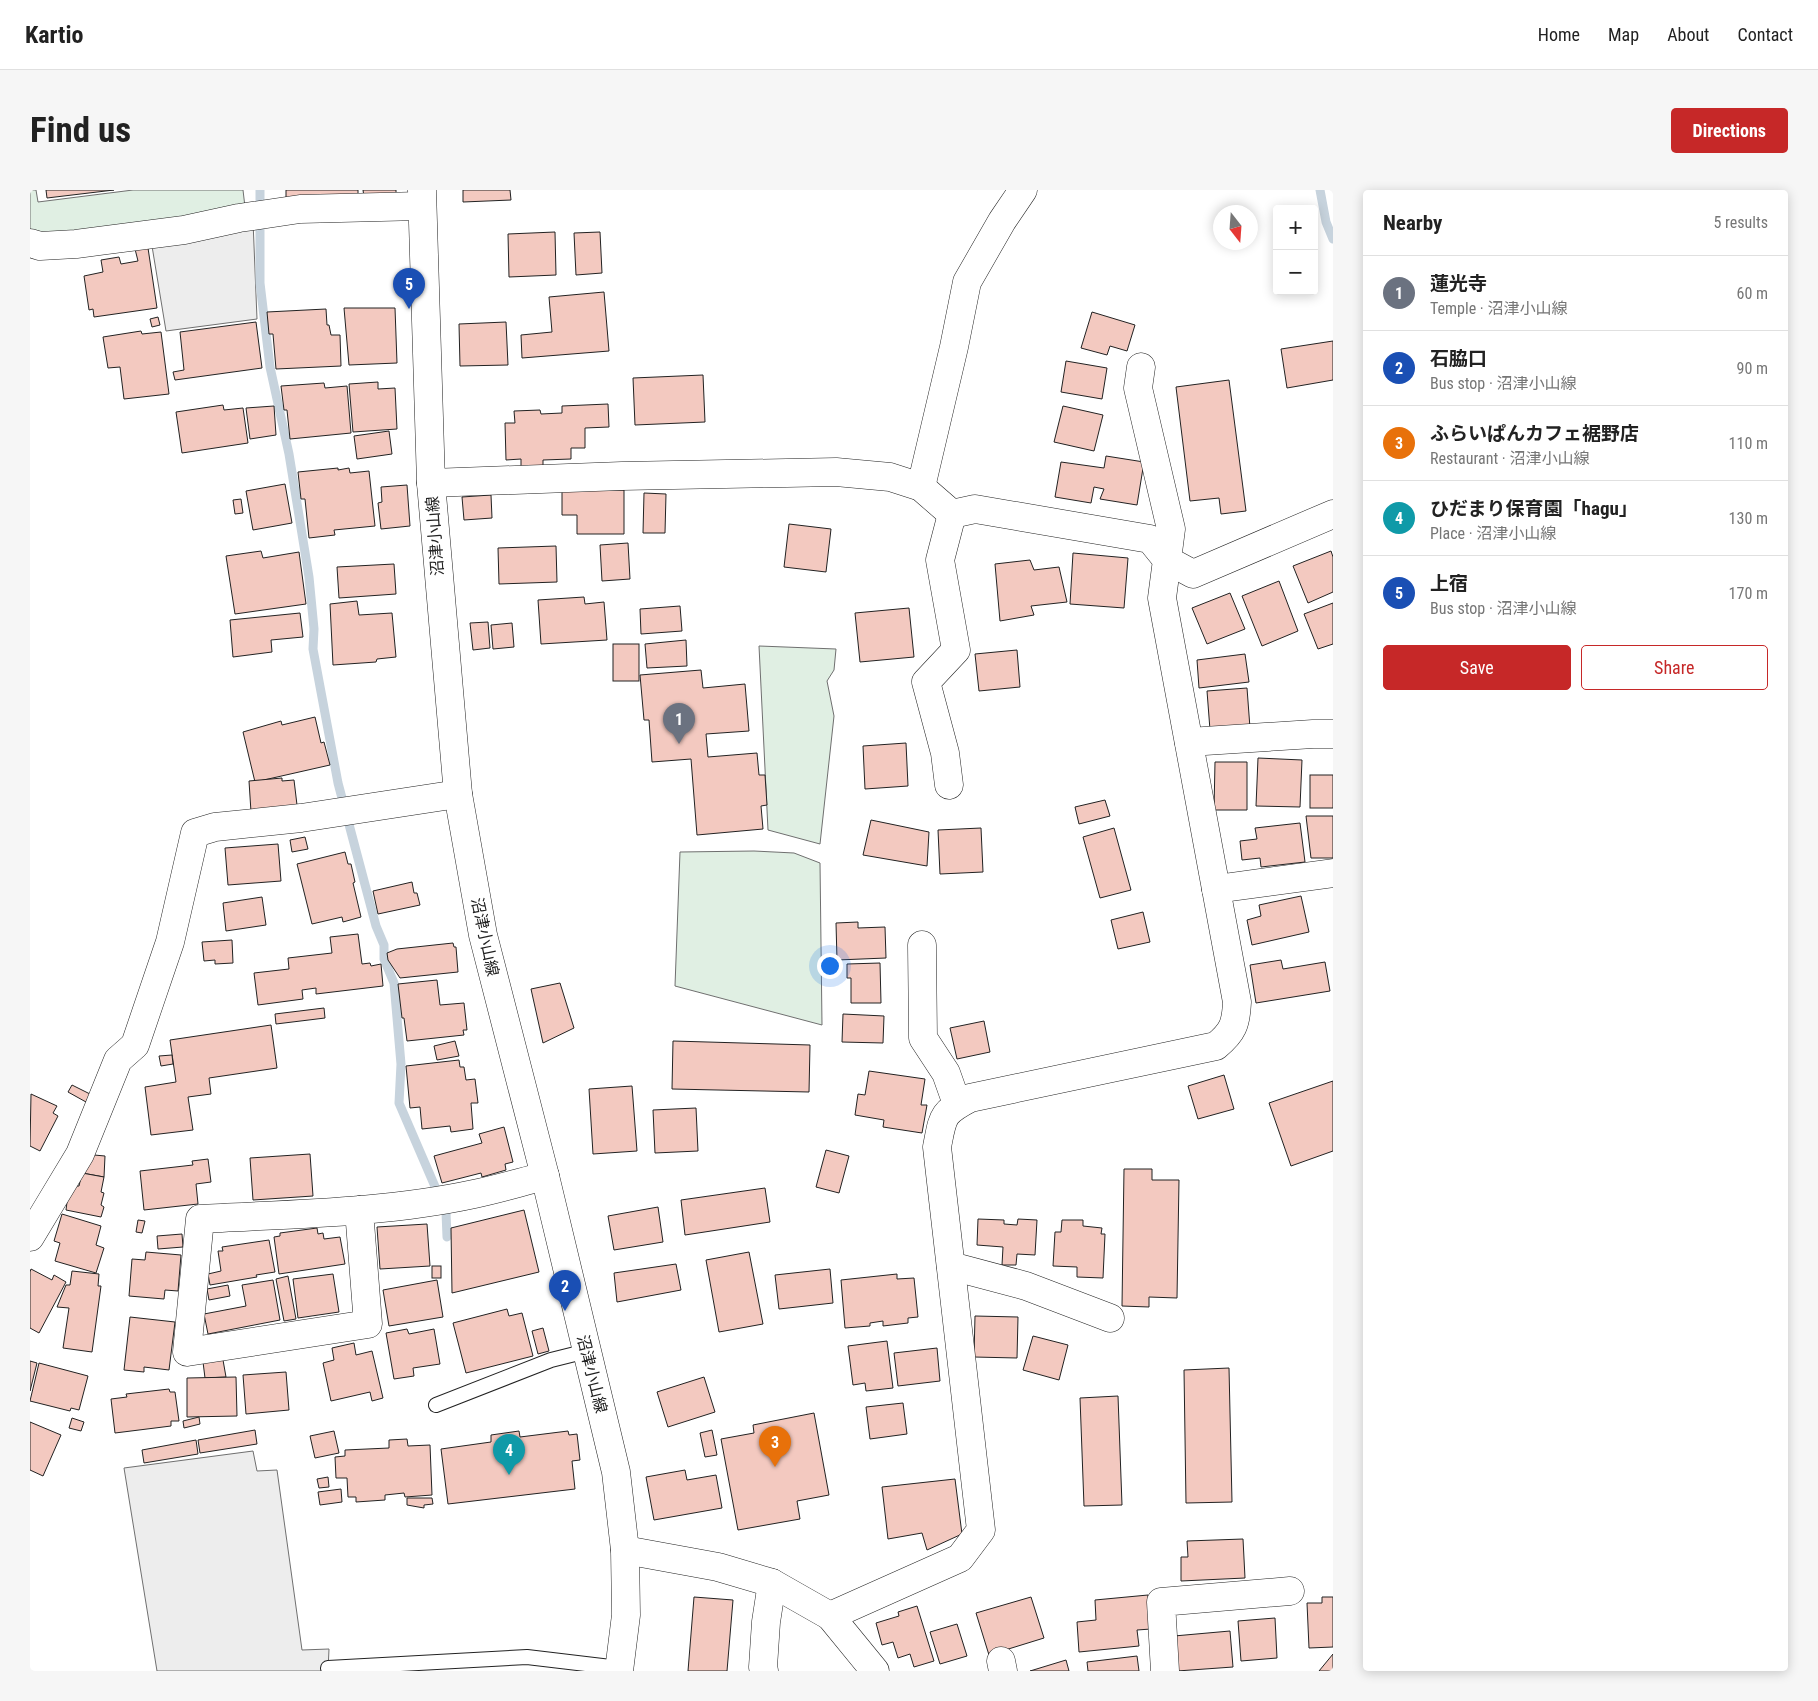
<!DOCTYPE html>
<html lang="en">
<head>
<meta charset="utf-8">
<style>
	:root { --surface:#fff; --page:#f6f6f6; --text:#222; --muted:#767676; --line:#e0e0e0; --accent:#c62828 }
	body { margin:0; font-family:"Roboto Condensed","Noto Sans JP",sans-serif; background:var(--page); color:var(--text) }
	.controls { position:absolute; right:15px; top:15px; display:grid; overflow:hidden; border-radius:5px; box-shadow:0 2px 12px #0003 }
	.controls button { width:45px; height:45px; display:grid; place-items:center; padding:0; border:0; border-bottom:1px solid var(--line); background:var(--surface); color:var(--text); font:25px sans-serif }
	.compass { position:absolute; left:1183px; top:15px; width:45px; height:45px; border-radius:50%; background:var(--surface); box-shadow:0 2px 12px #0003; rotate:163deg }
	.you { position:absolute; left:799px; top:775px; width:18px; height:18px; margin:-12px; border:4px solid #fff; border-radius:50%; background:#1a73e8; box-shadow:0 0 0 8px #1a73e833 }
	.badge { display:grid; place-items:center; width:32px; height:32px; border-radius:50%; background:var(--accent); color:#fff; font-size:16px; font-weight:700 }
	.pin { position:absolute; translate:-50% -41px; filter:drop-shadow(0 1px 2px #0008) }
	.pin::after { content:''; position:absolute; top:26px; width:18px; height:15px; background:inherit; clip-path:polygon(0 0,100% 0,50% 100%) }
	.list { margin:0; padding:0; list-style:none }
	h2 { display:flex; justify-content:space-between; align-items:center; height:65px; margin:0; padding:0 20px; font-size:21px }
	h2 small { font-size:16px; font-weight:400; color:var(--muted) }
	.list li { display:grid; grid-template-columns:32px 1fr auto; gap:15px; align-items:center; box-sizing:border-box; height:75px; padding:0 20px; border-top:1px solid var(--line) }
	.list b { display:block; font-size:19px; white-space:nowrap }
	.list p { margin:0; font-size:16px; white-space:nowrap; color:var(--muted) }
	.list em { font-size:16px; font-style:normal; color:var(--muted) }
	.actions { display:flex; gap:10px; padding:15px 20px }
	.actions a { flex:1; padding:11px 0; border:1px solid var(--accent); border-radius:5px; text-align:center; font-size:18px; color:var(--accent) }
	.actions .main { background:var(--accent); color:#fff }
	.map { position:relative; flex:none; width:1303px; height:1481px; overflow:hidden; border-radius:5px }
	header { display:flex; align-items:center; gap:30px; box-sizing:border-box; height:70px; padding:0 25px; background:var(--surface); border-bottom:1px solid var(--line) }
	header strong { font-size:24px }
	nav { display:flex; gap:28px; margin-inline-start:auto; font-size:18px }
	.intro { display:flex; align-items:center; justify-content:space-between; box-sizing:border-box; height:120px; padding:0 30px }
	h1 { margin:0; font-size:35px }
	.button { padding:12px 22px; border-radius:5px; background:var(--accent); color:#fff; font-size:18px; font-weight:700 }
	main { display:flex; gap:30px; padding:0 30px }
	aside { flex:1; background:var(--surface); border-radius:5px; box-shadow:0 2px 12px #0003 }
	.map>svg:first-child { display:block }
	.green { fill:#e0efe3; stroke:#6f6f6f }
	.parking { fill:#ededed; stroke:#6f6f6f }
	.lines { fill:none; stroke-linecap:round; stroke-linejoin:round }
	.stream { stroke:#c7d3dd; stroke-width:9 }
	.building { fill:#f3c9c0; stroke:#222 }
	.lane-casing { stroke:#222; stroke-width:16 }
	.street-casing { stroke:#222; stroke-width:29 }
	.secondary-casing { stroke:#222; stroke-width:29 }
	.lane { stroke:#fff; stroke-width:14 }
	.street { stroke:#fff; stroke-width:28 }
	.secondary { stroke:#fff; stroke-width:28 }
	.labels { text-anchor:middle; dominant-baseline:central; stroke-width:4; stroke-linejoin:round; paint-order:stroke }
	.street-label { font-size:16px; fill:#222; stroke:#fff }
</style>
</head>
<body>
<header>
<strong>Kartio</strong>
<nav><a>Home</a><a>Map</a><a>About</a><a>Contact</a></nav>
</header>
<div class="intro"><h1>Find us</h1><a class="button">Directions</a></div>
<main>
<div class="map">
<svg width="1303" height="1481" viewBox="0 0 1303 1481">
	<rect width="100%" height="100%" fill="#fff"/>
	<!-- green -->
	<g class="green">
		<path d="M0 0H6L8 12 103 0H213L215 17 119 36 0 44Z"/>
		<path d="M729 456 806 459 804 480 797 491 804 526 790 654 738 640Z"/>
		<path d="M724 661 764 663 790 673 792 835 645 796 650 662Z"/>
	</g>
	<!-- parking -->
	<g class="parking">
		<path d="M223 31 227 129 136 141 121 50Z"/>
		<path d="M223 1261 227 1281 247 1280 272 1460 299 1459 298 1481H127L94 1278Z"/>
	</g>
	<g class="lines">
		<!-- stream -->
		<g class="stream">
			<path d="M230 0V93L240 177 259 264 279 387 284 439 283 459 308 593 346 736 354 755V769L364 793 371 874 369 913 416 1022 417 1047"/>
			<path d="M1290 0 1296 32 1303 49"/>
		</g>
	</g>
	<!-- building -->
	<g class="building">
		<path d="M16 0H84L17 8Z"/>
		<path d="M256 0H328V5L256 10Z"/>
		<path d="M333 0H366V6L334 7Z"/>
		<path d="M433 0H480L481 10 433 12Z"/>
		<path d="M525 42 526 85 479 87 478 44Z"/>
		<path d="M570 42 572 83 546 85 544 43Z"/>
		<path d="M118 58 127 118 64 127 63 119 59 120 54 86 73 82 71 70 89 67 91 74 108 71 105 59Z"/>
		<path d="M574 102 579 161 492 168 491 145 522 142 519 107Z"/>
		<path d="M314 118H365L367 173 319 175Z"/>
		<path d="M296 119 297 135H299L301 145H310L311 176 246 179 243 144H239L237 122Z"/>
		<path d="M1062 122 1105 135 1097 161 1080 156 1077 165 1051 158Z"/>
		<path d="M128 127 130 135 122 137 120 129Z"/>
		<path d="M226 132 232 178 145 190 143 182 154 180 150 142Z"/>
		<path d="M476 132 478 175 430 176 429 134Z"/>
		<path d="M111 141 112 144 131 142 139 204 94 209 90 177 78 178 73 147Z"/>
		<path d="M1303 151V190L1257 198 1251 159Z"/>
		<path d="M1036 171 1077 178 1072 209 1031 202Z"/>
		<path d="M673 185 675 232 605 235 603 188Z"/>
		<path d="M1199 190 1216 321 1191 324 1189 308 1160 311 1146 197Z"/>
		<path d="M348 192V199L365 198 367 239 323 242 319 194Z"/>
		<path d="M294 193 295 198 317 196 321 243 260 249 257 220H254L251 196Z"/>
		<path d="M578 214 579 237 555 238V258H541V269L513 270V278H491V269L476 270 475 233H485L484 221 510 220 511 224 532 223V216Z"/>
		<path d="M193 215 194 220 213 218 218 253 152 263 146 222Z"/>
		<path d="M244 216 246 245 220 249 216 218Z"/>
		<path d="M1033 216 1073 225 1064 261 1024 252Z"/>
		<path d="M359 241 362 264 327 269 324 246Z"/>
		<path d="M1076 266 1114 272 1107 315 1070 309 1074 299 1064 297 1061 313 1025 307 1031 272 1074 278Z"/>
		<path d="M308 278V280L319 278 320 283 339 281 345 336 304 340 305 345 279 348 275 309H271L268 282Z"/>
		<path d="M255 294 262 333 223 340 216 301Z"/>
		<path d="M377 295 380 336 351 339 348 313 352 312 351 297Z"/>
		<path d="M594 300V344H547V325H532V301Z"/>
		<path d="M614 303 636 304 635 343H613Z"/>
		<path d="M461 305 462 328 434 330 432 307Z"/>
		<path d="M211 309 213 323 205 324 203 310Z"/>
		<path d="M759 334 801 339 796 382 754 377Z"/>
		<path d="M598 353 600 389 572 391 570 355Z"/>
		<path d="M526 356 527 392 469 394 468 358Z"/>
		<path d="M231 361 233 368 269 362 276 414 205 424 196 366Z"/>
		<path d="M1301 361 1303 367V402L1278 413 1263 376Z"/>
		<path d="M1043 363 1098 368 1094 418 1040 414Z"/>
		<path d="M1000 370 1004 380 1029 377 1037 412 1001 416 1004 425 970 431 965 374Z"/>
		<path d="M364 374 366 404 309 408 307 377Z"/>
		<path d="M1249 391 1268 441 1232 456 1212 406Z"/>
		<path d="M1200 403 1215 439 1177 454 1162 418Z"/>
		<path d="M554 407 555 414 574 412 577 450 511 454 508 410Z"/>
		<path d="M327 411 329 425 362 423 366 467 347 469 346 472 303 475 300 414Z"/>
		<path d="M1303 413V454L1288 459 1274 424Z"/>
		<path d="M650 416 652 441 611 444 610 419Z"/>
		<path d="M879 418 884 467 830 472 825 423Z"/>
		<path d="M270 423 273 447 241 450 242 462 203 467 200 430Z"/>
		<path d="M458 432 460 458 443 460 440 433Z"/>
		<path d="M482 433 484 457 463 459 461 435Z"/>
		<path d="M656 450 657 476 617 478 615 454Z"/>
		<rect x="583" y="454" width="26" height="37"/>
		<path d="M987 460 990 497 949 501 945 464Z"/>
		<path d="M1215 464 1219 492 1169 498 1167 470Z"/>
		<path d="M671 480 673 498 715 494 719 541 676 544 678 567 727 563 729 585H735L737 615 731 616 733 639 667 645 661 569 622 572 619 530H614L610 485Z"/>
		<path d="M1217 498 1220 538 1180 540 1177 501Z"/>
		<path d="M285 527 291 553 294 552 300 575 225 592 213 542 251 531 252 535Z"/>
		<path d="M876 553 878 596 835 599 833 556Z"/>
		<path d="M1228 568 1272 570 1270 617 1226 616Z"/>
		<path d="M1185 572H1217V620H1184Z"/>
		<rect x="1280" y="585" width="23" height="33"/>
		<path d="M252 588V591L264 590 267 615 221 622 219 591Z"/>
		<path d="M1075 610 1080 626 1049 634 1045 617Z"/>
		<path d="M1276 626H1303V668H1281Z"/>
		<path d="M841 630 899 642 897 676 833 665Z"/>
		<path d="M1270 633 1275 672 1231 677 1230 668 1212 670 1210 651 1227 649 1225 638Z"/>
		<path d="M951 638 953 682 910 684 908 640Z"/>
		<path d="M1084 638 1101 700 1070 708 1053 647Z"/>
		<path d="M275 647 278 659 262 662 260 650Z"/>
		<path d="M248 654 251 691 198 695 195 658Z"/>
		<path d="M315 662 318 674H321L325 692 323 693 331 727 313 732 312 727 282 734 267 674Z"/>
		<path d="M382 692 384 703H387L390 715 348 724 343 701Z"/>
		<path d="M1271 706 1279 742 1222 755 1217 730 1231 726 1229 715Z"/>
		<path d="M232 707 236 735 196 741 193 713Z"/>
		<path d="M1113 722 1120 752 1088 759 1081 730Z"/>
		<path d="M828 732V738L855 737 856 768 807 770 806 733Z"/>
		<path d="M328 744 332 774 340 773 341 776 351 774 353 796 286 804V798L272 800 273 809 228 815 224 783 259 779 258 768 302 763 300 747Z"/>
		<path d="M202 750 203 773 185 774V770L174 771 172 752Z"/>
		<path d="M423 753 424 757H426L428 782 370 788 358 770 357 763 367 759Z"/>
		<path d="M1251 770 1253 779 1295 772 1300 801 1226 813 1220 775Z"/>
		<path d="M850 773 851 813H821V788H817V774Z"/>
		<path d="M407 790 410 815 434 813 437 840H433L434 845 377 851 374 828H372L368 794Z"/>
		<path d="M530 793 544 838 513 853 501 799Z"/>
		<path d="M294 818 295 828 246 834 245 824Z"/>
		<path d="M813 824 854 826 853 853 812 852Z"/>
		<path d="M954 831 960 862 927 869 920 838Z"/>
		<path d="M241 835 247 878 179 888 181 904 158 907 163 940 121 945 115 897 146 892 140 850Z"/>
		<path d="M425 851 429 866 407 870 404 856Z"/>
		<path d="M643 851 780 855 779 902 642 899Z"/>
		<path d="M142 865 143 874 131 876 129 866Z"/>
		<path d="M429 870 430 877H434L436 890 445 889 448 913H441L443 939 421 942 420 936 392 939 390 917 380 918 376 876Z"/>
		<path d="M839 881 895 889 891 915H897L892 943 853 937 854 930 825 925 828 904 835 905Z"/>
		<path d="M1194 885 1204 919 1168 929 1158 896Z"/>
		<path d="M1303 891V961L1261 976 1239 913Z"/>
		<path d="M42 895 60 904 56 912 38 902Z"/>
		<path d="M602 896 607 961 563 964 559 899Z"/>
		<path d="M1 904 27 916 23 923 28 926 10 961 0 956Z"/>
		<path d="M666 918 668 961 625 963 623 920Z"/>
		<path d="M474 937 483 972 475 974 476 980 452 987 451 983 412 993 404 966 452 953 449 944Z"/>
		<path d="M796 960 819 966 809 1003 786 997Z"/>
		<path d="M280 964 283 1006 223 1010 220 968Z"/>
		<path d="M64 965 75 966 74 987 52 983Z"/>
		<path d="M178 969 181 992 166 994 168 1014 114 1020 110 981 163 975 162 971Z"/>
		<path d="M1094 979H1122V990H1149L1147 1108 1119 1107V1117L1092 1116Z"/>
		<path d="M52 983 74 987 71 1002 74 1003 71 1015 74 1017 71 1027 36 1020 37 1012 45 996H49Z"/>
		<path d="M735 998 740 1032 655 1045 651 1010Z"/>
		<path d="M628 1017 633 1052 584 1060 578 1026Z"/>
		<path d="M494 1020 509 1082 422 1103 421 1038Z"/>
		<path d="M32 1024 71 1036 66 1055 74 1058 66 1083 25 1071 30 1053 24 1051Z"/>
		<path d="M948 1029 974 1030V1034L987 1035 988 1029 1007 1030 1005 1065 987 1064 986 1075H972L973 1057 947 1055Z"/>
		<path d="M108 1030 115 1031 112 1043 106 1042Z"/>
		<path d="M1032 1030H1053V1036L1072 1038 1071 1044H1075L1073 1088 1047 1087V1077L1023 1076 1025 1042H1031Z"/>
		<path d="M397 1034 400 1076 350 1079 347 1037Z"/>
		<path d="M287 1038 288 1044 293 1043 294 1049 310 1047 315 1074 249 1084 244 1047 250 1046V1043Z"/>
		<path d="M152 1044 153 1057 128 1059 127 1046Z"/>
		<path d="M239 1050 245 1082 226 1085 227 1087 180 1095 178 1084 191 1081 188 1061H193L192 1057Z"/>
		<path d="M116 1062 151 1065 148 1101 135 1100 134 1109 99 1106 102 1069 115 1070Z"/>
		<path d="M719 1062 733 1134 689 1142 676 1070Z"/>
		<path d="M646 1074 651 1100 587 1112 584 1083Z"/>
		<rect x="402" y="1076" width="9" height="12"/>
		<path d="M1 1079 22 1090 24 1085 36 1092 9 1143 0 1138V1082Z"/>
		<path d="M800 1079 803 1113 749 1119 745 1085Z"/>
		<path d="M42 1081 69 1084 68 1096H71L62 1162 33 1158 39 1118 27 1117 36 1095H40Z"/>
		<path d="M303 1084 309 1122 268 1128 263 1089Z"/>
		<path d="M867 1084V1089L884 1088 888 1127 878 1128V1133L853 1136V1131L840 1133V1136L815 1138 811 1090Z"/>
		<path d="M258 1086 266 1129 254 1131 246 1089Z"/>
		<path d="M243 1090 250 1130 178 1144 174 1124 216 1116 212 1095Z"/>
		<path d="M407 1090 413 1127 359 1136 353 1100Z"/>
		<path d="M198 1095 200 1106 179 1110 177 1099Z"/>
		<path d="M477 1119 479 1126 492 1123 503 1166 436 1183 423 1133Z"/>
		<path d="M945 1126 988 1127 987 1168 944 1167Z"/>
		<path d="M100 1127 145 1132 139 1180 114 1177V1182L94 1180Z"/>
		<path d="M513 1138 519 1161 508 1164 502 1141Z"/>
		<path d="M377 1139 379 1144 404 1139 410 1174 383 1178 384 1186 364 1189 356 1143Z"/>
		<path d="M1003 1146 1038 1155 1029 1190 993 1180Z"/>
		<path d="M857 1151 863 1198 836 1201 835 1193 823 1195 818 1156Z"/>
		<path d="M324 1153 326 1165 342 1161 353 1208 342 1211 340 1202 301 1211 293 1173 304 1170 302 1158Z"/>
		<path d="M907 1158 910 1191 868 1196 864 1163Z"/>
		<path d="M193 1170 196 1187 175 1188 173 1172Z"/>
		<path d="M0 1171 7 1173 0 1201Z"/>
		<path d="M9 1173 58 1186 49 1220 41 1218 40 1221 0 1211Z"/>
		<path d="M1199 1178 1202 1312 1156 1313 1154 1180Z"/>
		<path d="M256 1182 259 1220 216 1224 213 1185Z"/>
		<path d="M206 1187 207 1226 157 1227V1188Z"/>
		<path d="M674 1187 685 1222 638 1237 627 1202Z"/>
		<path d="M139 1199 140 1202H145L149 1231H141V1236L85 1243 81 1209 97 1207 96 1204Z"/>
		<path d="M1088 1206 1092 1315 1054 1316 1050 1208Z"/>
		<path d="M873 1213 877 1244 840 1249 836 1217Z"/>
		<path d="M784 1223 799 1305 767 1311 770 1329 708 1340 691 1249 724 1243 723 1235Z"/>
		<path d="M169 1227 170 1234 154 1238 153 1231Z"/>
		<path d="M42 1228 54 1232 51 1241 39 1238Z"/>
		<path d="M0 1232 31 1245 13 1286 0 1280Z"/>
		<path d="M225 1240 227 1254 170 1263 168 1250Z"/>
		<path d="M682 1240 687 1265 675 1267 670 1243Z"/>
		<path d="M304 1241 309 1263 285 1268 280 1246Z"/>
		<path d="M489 1241 490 1247 538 1241 539 1245 547 1244 550 1270 542 1271 545 1299 418 1314 411 1259 461 1252V1245Z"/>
		<path d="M377 1249 378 1256 400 1255 402 1305 375 1307 374 1303 355 1305V1310L326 1312V1307H318L317 1288H306L305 1267 315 1266V1260L359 1258V1250Z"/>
		<path d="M166 1250 168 1264 114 1273 112 1260Z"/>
		<path d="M655 1280 657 1290 686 1285 692 1318 624 1330 616 1287Z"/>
		<path d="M298 1287 299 1297 289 1298 287 1289Z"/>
		<path d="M925 1289 932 1344 897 1360 892 1343 858 1349 852 1297Z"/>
		<path d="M311 1299 312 1312 290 1315 288 1302Z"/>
		<path d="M377 1308H402L403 1314 394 1315V1318L377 1315Z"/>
		<path d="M1213 1349 1215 1388 1151 1391V1367H1158L1157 1351Z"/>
		<path d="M1118 1405 1121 1439 1107 1440 1109 1456 1049 1462 1047 1432 1066 1430 1065 1410Z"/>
		<path d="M664 1407 703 1410 697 1481H658Z"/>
		<path d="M1001 1407 1014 1448 959 1465 946 1423Z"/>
		<path d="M1292 1407H1303V1457L1279 1458 1277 1413H1292Z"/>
		<path d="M887 1416 904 1471 884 1477 880 1464 868 1468 863 1452 852 1455 846 1433 869 1426 868 1422Z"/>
		<path d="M1245 1428 1247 1468 1211 1471 1208 1431Z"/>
		<path d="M927 1434 937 1466 910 1474 900 1442Z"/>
		<path d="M1200 1441 1203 1477 1147 1481 1144 1446Z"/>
		<path d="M1303 1464V1481H1289Z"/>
		<path d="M1107 1466 1109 1481H1058L1057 1472Z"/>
		<path d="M1036 1470 1039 1481H1000Z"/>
	</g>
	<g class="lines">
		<!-- lane casing -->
		<g class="lane-casing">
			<g id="lane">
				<path d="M406 1215 521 1170 557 1161"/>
				<path d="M298 1478 497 1467 589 1478"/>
			</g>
		</g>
		<!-- street casing -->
		<g class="street-casing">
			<g id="street">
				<path d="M0 53 10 56 46 54 154 40 209 28 270 19 391 16"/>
				<path d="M1111 177 1108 198 1141 339 1137 370 1163 384 1303 324"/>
				<path d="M401 293 592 286 806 282 860 287 891 297 922 324"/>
				<path d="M891 297 924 157 937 92 972 31 993 0"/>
				<path d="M1159 552 1283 544H1303"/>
				<path d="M1186 699 1303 683"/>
				<path d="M892 755 893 848 916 883 927 914"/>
				<path d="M329 1020 338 1134 157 1162 170 1029C260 1024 356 1023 444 1004 468 999 491 992 515 986"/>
				<path d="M0 1047 50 964 88 870 105 855 140 752 165 643 185 637 271 628 428 604"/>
				<path d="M921 1076 996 1096 1080 1128"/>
				<path d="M595 1360 688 1377 742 1393 800 1426 845 1481"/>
				<path d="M800 1426 930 1368 951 1340 907 957C913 927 911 923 940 908L1186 856C1203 842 1206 834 1207 812L1132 408 1137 370 1120 349 945 319 922 324 910 370 926 460 896 492 915 563 919 595"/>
				<path d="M971 1471 973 1481"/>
				<path d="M734 1481 733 1477 736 1432 742 1393"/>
				<path d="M1135 1481 1131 1412 1260 1401"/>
			</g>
		</g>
		<!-- secondary casing -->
		<g class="secondary-casing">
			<path id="secondary" d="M392 0 401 293 428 604 453 745 515 986 586 1282 595 1360 596 1425 589 1481"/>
		</g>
		<!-- lane -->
		<use href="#lane" class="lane"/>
		<!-- street -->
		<use href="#street" class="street"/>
		<!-- secondary -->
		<use href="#secondary" class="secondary"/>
	</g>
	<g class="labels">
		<!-- street labels -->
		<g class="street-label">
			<text transform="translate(405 346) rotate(-94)">沼津小山線</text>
			<text transform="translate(455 747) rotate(78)">沼津小山線</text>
			<text transform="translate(562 1184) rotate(76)">沼津小山線</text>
		</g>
	</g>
</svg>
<div class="controls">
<button>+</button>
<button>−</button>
</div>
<svg class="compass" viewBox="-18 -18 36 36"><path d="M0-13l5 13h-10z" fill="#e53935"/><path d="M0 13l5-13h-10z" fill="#767676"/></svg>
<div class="you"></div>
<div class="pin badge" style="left:649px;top:554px;background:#6b7280">1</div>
<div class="pin badge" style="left:535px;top:1121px;background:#1a4fb4">2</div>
<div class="pin badge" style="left:745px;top:1277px;background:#e8710a">3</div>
<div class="pin badge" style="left:479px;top:1285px;background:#0f9aa8">4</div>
<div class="pin badge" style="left:379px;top:119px;background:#1a4fb4">5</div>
</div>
<aside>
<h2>Nearby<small>5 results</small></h2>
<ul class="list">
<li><span class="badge" style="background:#6b7280">1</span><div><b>蓮光寺</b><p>Temple · 沼津小山線</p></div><em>60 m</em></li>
<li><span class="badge" style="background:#1a4fb4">2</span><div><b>石脇口</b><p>Bus stop · 沼津小山線</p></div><em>90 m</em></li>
<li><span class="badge" style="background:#e8710a">3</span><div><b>ふらいぱんカフェ裾野店</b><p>Restaurant · 沼津小山線</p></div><em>110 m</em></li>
<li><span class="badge" style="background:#0f9aa8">4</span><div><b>ひだまり保育園「hagu」</b><p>Place · 沼津小山線</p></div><em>130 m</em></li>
<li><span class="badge" style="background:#1a4fb4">5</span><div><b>上宿</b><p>Bus stop · 沼津小山線</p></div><em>170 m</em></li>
</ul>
<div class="actions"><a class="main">Save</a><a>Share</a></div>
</aside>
</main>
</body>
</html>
